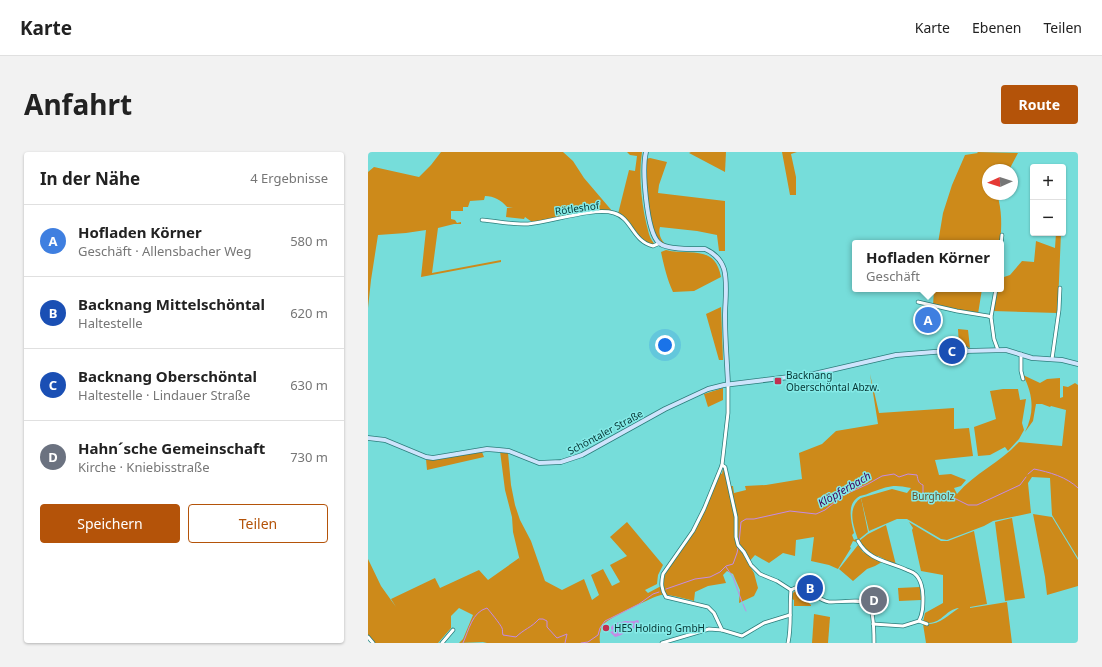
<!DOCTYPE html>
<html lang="de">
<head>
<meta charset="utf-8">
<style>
	:root { --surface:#fff; --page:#f2f2f2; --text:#222; --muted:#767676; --line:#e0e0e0; --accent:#b45309 }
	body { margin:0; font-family:"Noto Sans",sans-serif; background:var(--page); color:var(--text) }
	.controls { position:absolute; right:12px; top:12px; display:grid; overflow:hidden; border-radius:4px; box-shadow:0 1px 3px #0004 }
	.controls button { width:36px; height:36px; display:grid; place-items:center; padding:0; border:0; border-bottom:1px solid var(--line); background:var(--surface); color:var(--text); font:20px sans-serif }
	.compass { position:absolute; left:614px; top:12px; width:36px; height:36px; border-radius:50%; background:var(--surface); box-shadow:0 1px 3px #0004; rotate:267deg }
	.you { position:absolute; left:297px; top:193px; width:14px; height:14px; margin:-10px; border:3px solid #fff; border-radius:50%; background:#1a73e8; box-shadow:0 0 0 6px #1a73e833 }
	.badge { display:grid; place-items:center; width:26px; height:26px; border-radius:50%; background:var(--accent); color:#fff; font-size:13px; font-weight:700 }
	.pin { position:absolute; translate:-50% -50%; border:2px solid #fff; box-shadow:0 1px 4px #0006 }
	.popup { position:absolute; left:484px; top:88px; width:152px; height:52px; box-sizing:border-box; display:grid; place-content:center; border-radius:4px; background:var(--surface); filter:drop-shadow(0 1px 3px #0005); font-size:13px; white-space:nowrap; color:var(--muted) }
	.popup b { font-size:15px; color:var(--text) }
	.popup::after { content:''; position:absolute; left:50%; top:100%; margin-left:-8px; border:8px solid transparent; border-top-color:var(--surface) }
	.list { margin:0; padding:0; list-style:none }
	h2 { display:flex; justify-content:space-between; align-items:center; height:52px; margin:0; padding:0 16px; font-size:17px }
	h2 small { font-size:13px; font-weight:400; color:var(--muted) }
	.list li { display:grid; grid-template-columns:26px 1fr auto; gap:12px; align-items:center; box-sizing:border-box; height:72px; padding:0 16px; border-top:1px solid var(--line) }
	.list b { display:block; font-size:15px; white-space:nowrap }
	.list p { margin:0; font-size:13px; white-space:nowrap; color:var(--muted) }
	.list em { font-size:13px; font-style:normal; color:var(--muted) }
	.actions { display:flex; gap:8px; padding:12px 16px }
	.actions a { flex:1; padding:9px 0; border:1px solid var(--accent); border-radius:4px; text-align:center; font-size:14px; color:var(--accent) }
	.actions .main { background:var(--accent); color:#fff }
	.map { position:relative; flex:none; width:710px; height:491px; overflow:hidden; border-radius:4px }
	header { display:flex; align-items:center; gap:24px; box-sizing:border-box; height:56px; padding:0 20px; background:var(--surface); border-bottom:1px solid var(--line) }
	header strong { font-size:19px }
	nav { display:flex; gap:22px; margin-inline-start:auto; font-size:14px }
	.intro { display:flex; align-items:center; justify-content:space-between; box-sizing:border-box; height:96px; padding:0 24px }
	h1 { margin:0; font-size:28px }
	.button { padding:10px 18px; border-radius:4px; background:var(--accent); color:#fff; font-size:14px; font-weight:700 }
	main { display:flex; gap:24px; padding:0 24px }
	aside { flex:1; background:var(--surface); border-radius:4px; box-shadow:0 1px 3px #0004 }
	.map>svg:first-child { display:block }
	.green { fill:#cd8a1a }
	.water { fill:#c58ae5 }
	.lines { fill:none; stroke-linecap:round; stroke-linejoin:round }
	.stream { stroke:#c58ae5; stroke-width:1 }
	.street-casing { stroke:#2c7d7b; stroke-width:4.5 }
	.secondary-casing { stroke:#2c7d7b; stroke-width:5.5 }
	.street { stroke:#fff; stroke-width:3 }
	.secondary { stroke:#cee4fc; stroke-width:4 }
	.poi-dot { fill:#c03050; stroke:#84eae7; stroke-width:1.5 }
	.labels { text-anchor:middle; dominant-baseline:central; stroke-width:3; stroke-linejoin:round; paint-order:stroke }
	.street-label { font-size:10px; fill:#063635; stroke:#84eae7 }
	.poi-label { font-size:10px; fill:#063635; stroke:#84eae7; text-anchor:start }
	.park-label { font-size:10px; fill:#6c4f26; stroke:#84eae7 }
	.water-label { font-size:11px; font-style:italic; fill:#43045a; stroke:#84eae7 }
</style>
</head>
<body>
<header>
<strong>Karte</strong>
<nav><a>Karte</a><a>Ebenen</a><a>Teilen</a></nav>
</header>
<div class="intro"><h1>Anfahrt</h1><a class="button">Route</a></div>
<main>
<aside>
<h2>In der Nähe<small>4 Ergebnisse</small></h2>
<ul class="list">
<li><span class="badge" style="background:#3f7fe0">A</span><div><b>Hofladen Körner</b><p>Geschäft · Allensbacher Weg</p></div><em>580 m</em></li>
<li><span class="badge" style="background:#1a4fb4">B</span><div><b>Backnang Mittelschöntal</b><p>Haltestelle</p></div><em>620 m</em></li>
<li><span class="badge" style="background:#1a4fb4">C</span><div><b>Backnang Oberschöntal</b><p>Haltestelle · Lindauer Straße</p></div><em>630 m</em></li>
<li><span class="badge" style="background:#6b7280">D</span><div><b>Hahn´sche Gemeinschaft</b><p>Kirche · Kniebisstraße</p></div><em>730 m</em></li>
</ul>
<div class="actions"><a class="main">Speichern</a><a>Teilen</a></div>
</aside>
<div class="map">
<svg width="710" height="491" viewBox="0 0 710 491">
	<rect width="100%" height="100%" fill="#76ddda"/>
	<!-- green -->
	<g class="green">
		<path d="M73 0H195L205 9 216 26 245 60 242 59H233L164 70 157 65 156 67 138 65 139 56H145L139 55C133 48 126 44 117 44L116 48 102 49 100 55H95V59H83V67L87 68 89 71 93 70V72H86L70 76 64 121 133 108V110L53 125 58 78 38 81 10 83 3 128 0 156V20L6 15 51 25 63 13Z"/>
		<path d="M259 0H274C270 25 274 57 281 82 282 86 285 90 287 93L278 91 250 62 261 18 267 19 269 4 262 3Z"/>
		<path d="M323 0H358L357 20 321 1Z"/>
		<path d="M414 0H429L423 2 428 25V43H422Z"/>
		<path d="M609 0 650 1 641 18H620V42H629C634 58 634 74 632 91H570L575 61 584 33 597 3 610 1Z"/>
		<path d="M282 6 299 10 291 33 290 41 357 49V99H351L349 83 329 79 292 75C290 81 293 89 298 92 278 86 277 25 278 7Z"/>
		<path d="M688 81H693L690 152 689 161 625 159 629 137H633V126L642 123 654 109 666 110 668 89 687 96Z"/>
		<path d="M298 98C322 104 347 92 353 125L326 139 305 140C299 127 296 114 293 100Z"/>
		<path d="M566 137H627V139L614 137 610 162 565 154Z"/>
		<path d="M353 155 355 208H351L338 162Z"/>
		<path d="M590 177 600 178 602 196 596 193H591Z"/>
		<path d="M502 222 511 261 586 256V277L601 276 605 304 567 308 571 323 583 322 598 328 593 334 586 336 589 342C607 321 633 310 651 290L694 294 698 258 683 254 682 255 674 252H668L665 269 657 280C667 260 665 242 655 223L672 231 679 227 692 226V246L695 245V234L700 235 707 231 710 233V406L684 363 682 326 664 325 660 331 663 361 625 369 616 374 579 388 573 387 539 367H529L501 379 493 346 524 337 539 341 543 336C525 332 521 334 504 340 500 342 496 343 492 344 478 351 483 369 486 381L484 383 486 388 488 387V390L485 389 482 395 483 396 470 417 461 413 443 409 446 385 428 388 427 404 415 401 401 411 387 403 380 411 386 421 390 436 386 444 371 451 372 438 365 422 359 419 355 423 358 431 340 434 327 440 326 449C318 447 301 442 293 443 286 444 240 467 237 471 232 477 231 483 232 491H119L115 490 91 491 95 487 105 463 91 456 83 464V476L70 491H6L0 483V407L13 434 28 455 23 447 67 426 72 436 111 418 120 428 151 406 152 409 145 380 144 365 137 338 132 299 140 301 143 333 147 353 152 368 163 389 177 429 194 438 216 427 224 448 231 443 223 423 235 417 244 434 252 430 242 413 259 404 242 385 259 370 295 413 290 423 289 432 277 438 280 441 295 433C295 416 318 394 327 378 336 360 345 341 352 321L354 322 355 316 360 334H365L366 341 378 338 377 334 398 333 434 327 431 301 454 292 468 279 510 272Z"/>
		<path d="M355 236V248L340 255 336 242Z"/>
		<path d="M635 237H650L652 248 658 247 654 271 656 278 651 287 640 299 637 295 622 303 610 304 606 275 628 267 622 239Z"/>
		<path d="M114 300 116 305 59 318 58 307Z"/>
		<path d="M493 346 500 380 490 388C486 375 478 356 493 346Z"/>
		<path d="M665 362 684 365 710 408V434L679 443 677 425Z"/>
		<path d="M644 366 657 446 637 449 627 370Z"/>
		<path d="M541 370 573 389H580L606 379 619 452 602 455V456L639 450 644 491H558L555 472C571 474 579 464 591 456 577 457 573 475 555 470L557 461 575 451V423L553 419 544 378 545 376Z"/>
		<path d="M518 373 528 413 516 408V407L510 404 508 405 497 398 491 389 500 382Z"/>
		<path d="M490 393 495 400 514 410 507 414 499 417 485 429 471 417Z"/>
		<path d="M552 435 553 448 531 449 530 436Z"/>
		<path d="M428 438H432L435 445 443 453V454H426V448L424 447V442Z"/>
		<path d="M446 462 462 465 460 491H444Z"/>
	</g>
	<!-- water -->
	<path class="water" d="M270 468 271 470 267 476C259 477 255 484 247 485L242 480 245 479 244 477 243 478V475L247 471C251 471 254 470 257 469 262 469 265 470 270 468Z"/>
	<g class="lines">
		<!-- stream -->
		<g class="stream">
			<path d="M660 322 666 317C681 320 699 325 710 336"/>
			<path d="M586 346 600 353H609L652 333 658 325"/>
			<path d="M371 391 373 370 378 367H386L422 359 448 362 457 358 476 343 500 332 514 324 526 322 531 325 540 322 549 323C550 328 550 331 555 333V347L558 349 584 345"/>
			<path d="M358 415 365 425 374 450"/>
			<path d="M298 437 327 427 342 425 352 420 358 414 365 412 369 401 370 396"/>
			<path d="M375 452 378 459"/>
			<path d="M95 491C101 478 104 460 119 456 120 457 133 473 134 476 135 478 134 480 135 483L148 485C156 477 163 476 171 467H175L179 469V475L189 486 199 482 197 491"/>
			<path d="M213 491 220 490 230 483 232 476 237 469 271 452 285 442 291 440"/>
		</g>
		<!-- street casing -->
		<g class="street-casing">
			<g id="street">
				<path d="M114 68C129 69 145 73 160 72 183 70 225 55 246 61 264 66 264 89 285 94L292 91"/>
				<path d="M633 93 634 83"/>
				<path d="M628 137 623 165 626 187 630 198"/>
				<path d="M550 150 589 159 620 164 623 165"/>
				<path d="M653 202V219L655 227"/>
				<path d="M684 207 691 158 692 136"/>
				<path d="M354 313 357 315 368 365V385L370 393 376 400 383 413 392 422 409 429 423 438"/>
				<path d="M490 389C501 409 520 409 539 418 541 419 545 420 547 422 553 427 555 438 555 445 555 454 555 461 551 469"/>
				<path d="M423 438C438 428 446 448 461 450 470 451 493 446 500 452 506 457 506 483 506 491"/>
				<path d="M505 472 535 474 551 469 559 472"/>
				<path d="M354 478 346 461 340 455 298 445C293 437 293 431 295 422L325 379 336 357 354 313 360 261V232"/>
				<path d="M0 485 5 491"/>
				<path d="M74 491 85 478"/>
				<path d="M294 491 341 477 354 478 374 484 396 471 422 463"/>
				<path d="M420 491C424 473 421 456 423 438"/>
			</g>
		</g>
		<!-- secondary casing -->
		<g class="secondary-casing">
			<g id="secondary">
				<path d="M278 0C274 17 278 79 291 91 299 98 326 97 337 97 346 101 353 108 356 117 360 132 357 149 357 164 357 187 359 209 360 232"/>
				<path d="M598 199 638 198 664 206 694 208 710 212"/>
				<path d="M0 286 17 288 58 305 65 306 119 297 131 298 141 299 171 311 193 310 214 303 297 257 340 237 356 233 446 222 528 203 591 198 594 195 598 197V200L594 203 592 201 591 198"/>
			</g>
		</g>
		<!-- street -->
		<use href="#street" class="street"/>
		<!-- secondary -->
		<use href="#secondary" class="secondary"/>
	</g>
	<!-- markers -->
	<g class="poi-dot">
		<rect x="406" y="225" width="8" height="8" rx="2"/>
		<circle cx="238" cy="476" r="4"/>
	</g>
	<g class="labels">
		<!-- street labels -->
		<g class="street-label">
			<text transform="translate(209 56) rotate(-8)">Rötleshof</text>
			<text transform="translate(237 280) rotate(-28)">Schöntaler Straße</text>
		</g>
		<!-- poi labels -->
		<g class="poi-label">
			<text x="418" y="223">Backnang<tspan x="418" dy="12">Oberschöntal Abzw.</tspan></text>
			<text x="246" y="476">HES Holding GmbH</text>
		</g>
		<!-- park labels -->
		<g class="park-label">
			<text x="565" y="344">Burgholz</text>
		</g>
		<!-- water labels -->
		<g class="water-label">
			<text transform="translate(476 337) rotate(-30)">Klöpferbach</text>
		</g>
	</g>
</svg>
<div class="controls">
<button>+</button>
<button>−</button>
</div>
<svg class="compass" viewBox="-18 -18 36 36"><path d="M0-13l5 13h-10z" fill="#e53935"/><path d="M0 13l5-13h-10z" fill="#767676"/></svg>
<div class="you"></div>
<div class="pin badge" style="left:560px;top:168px;background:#3f7fe0">A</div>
<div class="popup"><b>Hofladen Körner</b>Geschäft</div>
<div class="pin badge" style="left:442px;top:436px;background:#1a4fb4">B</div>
<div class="pin badge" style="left:584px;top:199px;background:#1a4fb4">C</div>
<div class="pin badge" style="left:506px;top:448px;background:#6b7280">D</div>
</div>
</main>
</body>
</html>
